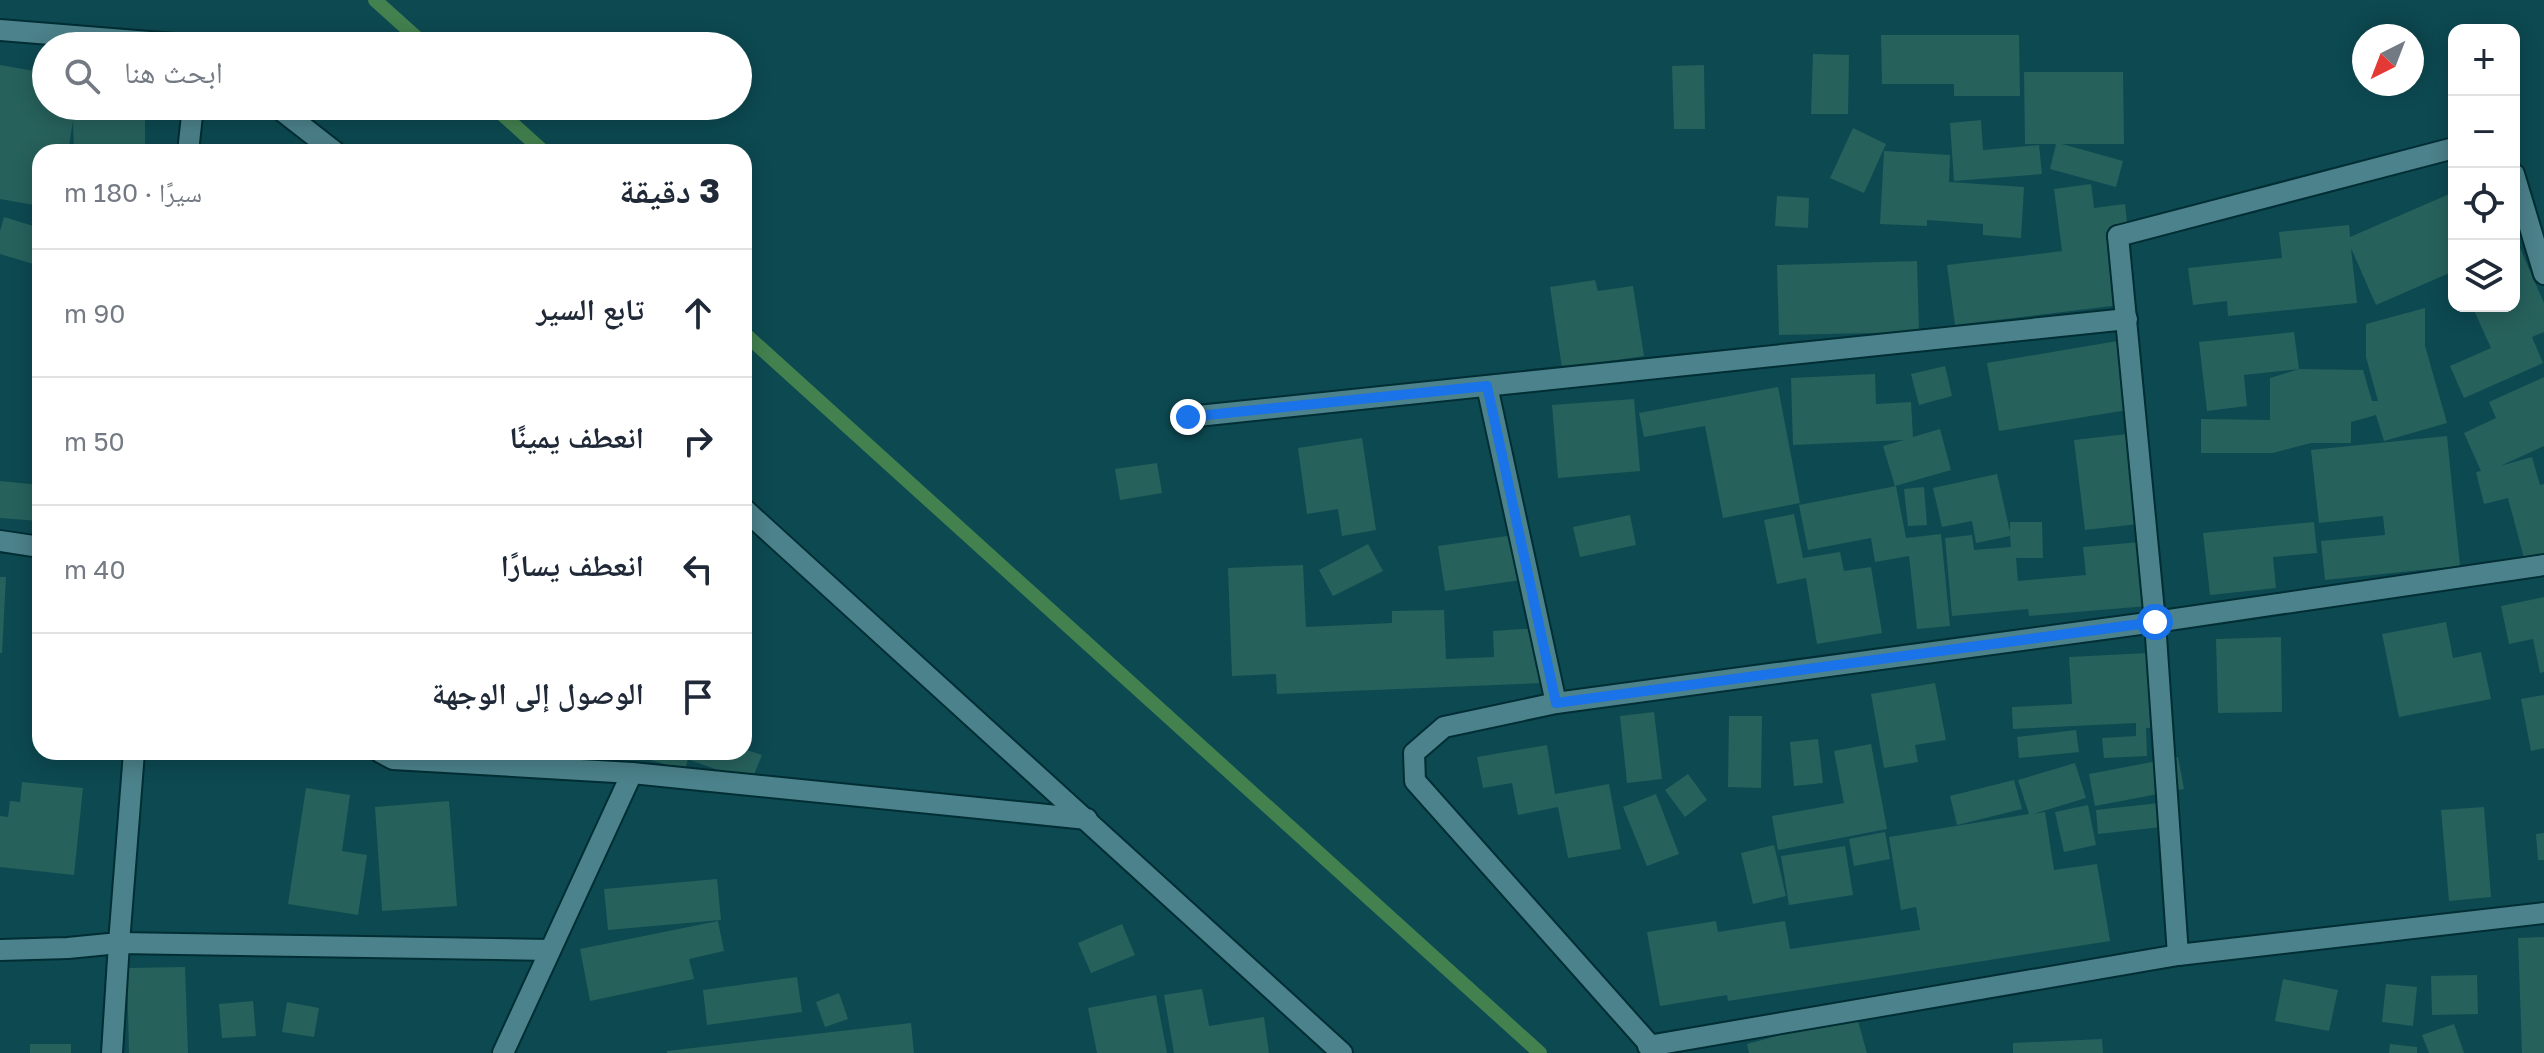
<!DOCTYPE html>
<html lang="ar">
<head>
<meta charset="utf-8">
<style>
	:root { --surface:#fff; --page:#f6f6f7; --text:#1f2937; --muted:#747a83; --line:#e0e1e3 }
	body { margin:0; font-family:"Golos Text","Noto Naskh Arabic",sans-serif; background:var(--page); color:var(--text); direction:rtl }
	.controls { position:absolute; right:24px; top:24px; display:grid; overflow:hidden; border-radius:16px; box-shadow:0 4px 20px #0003 }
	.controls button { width:72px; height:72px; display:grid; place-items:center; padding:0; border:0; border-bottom:2px solid var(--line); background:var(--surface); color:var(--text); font:40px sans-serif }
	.compass { position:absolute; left:2352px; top:24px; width:72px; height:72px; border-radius:50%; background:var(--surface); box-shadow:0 4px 20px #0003; rotate:222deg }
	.stop { position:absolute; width:24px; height:24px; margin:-18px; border:6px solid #1a73e8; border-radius:50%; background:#fff }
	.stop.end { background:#1a73e8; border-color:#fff; box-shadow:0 2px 8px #0008 }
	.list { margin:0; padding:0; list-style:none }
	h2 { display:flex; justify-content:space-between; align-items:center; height:104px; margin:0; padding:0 32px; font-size:34px }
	h2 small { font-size:26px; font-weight:400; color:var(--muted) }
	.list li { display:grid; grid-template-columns:52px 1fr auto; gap:24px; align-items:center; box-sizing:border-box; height:128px; padding:0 32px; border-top:2px solid var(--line) }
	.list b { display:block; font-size:30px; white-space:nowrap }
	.list em { font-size:26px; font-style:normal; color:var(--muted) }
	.icon { flex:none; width:44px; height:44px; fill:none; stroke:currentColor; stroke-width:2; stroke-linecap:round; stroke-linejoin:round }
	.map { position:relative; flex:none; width:2544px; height:1053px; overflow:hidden; direction:ltr }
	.search { position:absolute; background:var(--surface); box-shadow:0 4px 20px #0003; left:32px; top:32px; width:720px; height:88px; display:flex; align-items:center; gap:20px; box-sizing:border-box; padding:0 28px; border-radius:44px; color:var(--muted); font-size:30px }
	.panel { position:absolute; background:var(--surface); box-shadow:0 4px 20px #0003; left:32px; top:144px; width:720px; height:616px; border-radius:24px; direction:rtl }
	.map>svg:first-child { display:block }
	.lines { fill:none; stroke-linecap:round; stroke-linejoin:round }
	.stream { stroke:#43814f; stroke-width:14 }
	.building { fill:#27615c }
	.service-casing { stroke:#002e34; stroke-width:24 }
	.minor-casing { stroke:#002e34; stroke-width:24 }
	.service { stroke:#4c828b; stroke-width:20 }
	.minor { stroke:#4c828b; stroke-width:20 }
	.route { stroke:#1a73e8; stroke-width:10 }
</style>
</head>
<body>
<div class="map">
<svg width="2544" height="1053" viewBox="0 0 2544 1053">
	<rect width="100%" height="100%" fill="#0d4951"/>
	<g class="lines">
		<!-- stream -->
		<g class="stream">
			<path d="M375 0 426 46"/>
			<path d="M493 106 544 152"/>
			<path d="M744 333 1540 1053"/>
		</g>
	</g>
	<!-- building -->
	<g class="building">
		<path d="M1881 35H2019L2020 96H1954V84H1882Z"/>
		<path d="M1813 54 1849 55 1848 114H1811Z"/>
		<path d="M0 65 46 73V106H76L73 120 145 119V152H74L73 121 68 152H40V206L0 199Z"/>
		<path d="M1704 65 1705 129H1674L1672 66Z"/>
		<path d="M2024 72H2123L2124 144H2062L2123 161 2116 187 2050 169 2056 144H2025Z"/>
		<path d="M1981 120 1983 150 2039 145 2042 174 1954 181 1950 123Z"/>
		<path d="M1853 128 1886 144 1864 193 1830 178Z"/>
		<path d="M1884 151 1950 155 1949 182 2024 187 2021 238 1983 235V224L1927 220V226L1880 224Z"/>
		<path d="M2091 184 2094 208 2125 204 2136 303 1955 325 1947 265 2062 251 2054 189Z"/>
		<path d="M2454 192V271L2376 305 2351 248 2357 303 2228 316 2227 301 2193 305 2188 268 2282 258 2279 232 2349 225 2350 237Z"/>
		<path d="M1777 196 1809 198 1808 228 1775 226Z"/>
		<path d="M4 217 40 228V266L0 254V231Z"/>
		<path d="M2514 234 2544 303V332L2532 337 2543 363 2464 398 2450 366 2491 348 2472 306H2514Z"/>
		<path d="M1917 261 1919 332 1779 335 1777 265Z"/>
		<path d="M1595 280 1598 291 1633 286 1644 356 1562 368 1550 287Z"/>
		<path d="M2425 308V346L2447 423 2384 441 2376 415 2351 422V443H2311L2273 453H2201V419L2270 420V378L2299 369 2363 370 2372 401H2378L2366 357V324Z"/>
		<path d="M2294 332 2299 369 2244 375 2247 406 2207 411 2199 342Z"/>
		<path d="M2129 339 2140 408 1999 431 1987 363Z"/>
		<path d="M1945 366 1952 396 1919 405 1911 374Z"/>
		<path d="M1875 374 1876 404 1911 402 1913 437 1940 429 1951 470 1895 486 1883 446 1904 440 1793 445 1791 378Z"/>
		<path d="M2544 377V446L2500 466 2532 457 2540 485 2544 484V553L2524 558 2508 498 2484 504 2476 472 2481 471 2464 433 2496 418 2489 402Z"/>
		<path d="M1778 387 1800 503 1723 518 1705 426 1644 437 1639 413Z"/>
		<path d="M1634 399 1640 471 1558 478 1552 405Z"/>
		<path d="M2145 432 2156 522 2085 530 2074 440Z"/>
		<path d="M2447 436 2460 566 2325 580 2321 541 2385 535 2383 516 2319 523 2311 450Z"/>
		<path d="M1362 438 1376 530 1342 536 1338 509 1307 514 1298 448Z"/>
		<path d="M1157 463 1162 493 1120 500 1115 469Z"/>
		<path d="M1997 474 2010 532V522H2042L2043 558H2016L2018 581 2086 575 2083 547 2153 541 2159 605 2029 616 2028 609 1952 616 1945 538 1972 535 1974 550 2011 547 2010 536 1976 543 1972 521 1942 527 1933 488Z"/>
		<path d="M0 481 40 485V521L0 518Z"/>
		<path d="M1896 486 1906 538 1941 534 1950 626 1917 629 1909 556 1875 562 1871 538 1808 550 1799 505Z"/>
		<path d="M1924 487 1927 525 1908 526 1904 489Z"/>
		<path d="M1794 514 1803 558 1840 552 1844 571 1871 567 1882 633 1817 644 1806 578 1777 584 1764 520Z"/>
		<path d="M1630 515 1636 545 1580 557 1573 527Z"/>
		<path d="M2314 522 2317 553 2273 557 2276 588 2210 595 2203 533Z"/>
		<path d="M1528 533 1535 578 1445 591 1438 546Z"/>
		<path d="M1368 544 1383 571 1333 596 1319 570Z"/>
		<path d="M1303 565 1306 627 1392 623V611L1444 610 1446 659 1494 657 1493 631 1539 628 1542 683 1277 694 1276 674 1232 676 1228 568Z"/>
		<path d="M0 577H6L2 653H0Z"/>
		<path d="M2544 597V672L2540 673 2533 639 2509 644 2501 606Z"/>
		<path d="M2446 622 2453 658 2481 652 2491 699 2399 717 2382 634Z"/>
		<path d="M2281 637 2282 712 2218 713 2216 639Z"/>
		<path d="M2168 652 2172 727 2146 728 2147 756 2104 758 2102 738 2136 736V723L2013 729 2012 707 2072 704 2069 657Z"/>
		<path d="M1935 683 1946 740 1915 745 1918 762 1884 768 1871 694Z"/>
		<path d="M2544 695V748L2531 751 2521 699Z"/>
		<path d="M1654 712 1662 779 1627 783 1620 716Z"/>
		<path d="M1729 716H1762L1761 788 1728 787Z"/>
		<path d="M2076 730 2079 752 2019 758 2017 737Z"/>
		<path d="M1818 739 1823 783 1794 786 1790 742Z"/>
		<path d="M1871 744 1887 829 1778 850 1772 816 1844 803 1834 751Z"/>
		<path d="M1547 745 1555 794 1609 784 1621 849 1568 858 1558 807 1518 815 1512 783 1483 788 1477 757Z"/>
		<path d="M744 749 762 755 751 782 690 760 692 752H744Z"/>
		<path d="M622 752H690L685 770Z"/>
		<path d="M2178 757 2184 789 2095 806 2089 774Z"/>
		<path d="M2075 763 2086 798 2033 814 2045 812 2054 870 2097 864 2110 941 1728 1001 1727 995 1660 1006 1647 932 1716 921 1718 932 1785 921 1790 949 1920 930 1916 907 1901 910 1889 837 2029 814 2018 780Z"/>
		<path d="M1688 774 1707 800 1685 817 1665 790Z"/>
		<path d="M2014 780 2022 809 1957 825 1950 796Z"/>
		<path d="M22 782 83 788 74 875 0 867V816L8 817 10 801 20 802Z"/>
		<path d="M306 788 350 795 342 851 367 855 358 915 288 904Z"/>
		<path d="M1656 794 1679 854 1647 866 1623 807Z"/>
		<path d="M449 801 457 906 382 911 375 807Z"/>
		<path d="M2177 801 2180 825 2098 834 2096 810Z"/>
		<path d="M2088 805 2096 845 2064 852 2055 812Z"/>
		<path d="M2484 807 2491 897 2449 901 2441 810Z"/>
		<path d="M1885 832 1890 859 1854 866 1849 839Z"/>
		<path d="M2544 833V860H2538L2536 834Z"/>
		<path d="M1774 845 1786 896 1753 904 1741 853Z"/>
		<path d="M1845 846 1853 895 1789 905 1781 856Z"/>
		<path d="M717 879 721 920 608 930 604 889Z"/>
		<path d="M718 921 724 951 689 959 694 979 590 1001 580 949Z"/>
		<path d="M1122 924 1135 955 1091 973 1078 943Z"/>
		<path d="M2544 937V1053H2522L2518 938Z"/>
		<path d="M185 967 188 1053H129L127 968Z"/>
		<path d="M2477 975 2478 1014 2432 1015 2431 976Z"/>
		<path d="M797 977 802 1012 707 1025 703 990Z"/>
		<path d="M2283 979 2338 990 2329 1031 2275 1021Z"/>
		<path d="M2386 984 2417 987 2413 1026 2382 1022Z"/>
		<path d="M1202 989 1209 1026 1264 1017 1269 1053H1174L1164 995Z"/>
		<path d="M839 993 848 1019 825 1027 816 1002Z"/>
		<path d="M1156 995 1167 1053H1097L1088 1008Z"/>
		<path d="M253 1001 256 1036 222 1038 219 1004Z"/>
		<path d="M287 1002 319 1008 314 1037 282 1032Z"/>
		<path d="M1856 1014 1867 1053H1749L1747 1044Z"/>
		<path d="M911 1023 914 1053H667V1051Z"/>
		<path d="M2454 1024 2464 1053H2429L2422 1035Z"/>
		<path d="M2102 1039 2103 1053H2013V1043Z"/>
		<rect x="30" y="1044" width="41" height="9"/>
		<path d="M2390 1044 2417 1047V1053H2389Z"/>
	</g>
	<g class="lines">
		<!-- service casing -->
		<g class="service-casing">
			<path id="service" d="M2118 236 2454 148"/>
		</g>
		<!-- minor casing -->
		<g class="minor-casing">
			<g id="minor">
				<path d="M0 30 199 46"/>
				<path d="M276 106 335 152"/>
				<path d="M188 152 193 106"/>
				<path d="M2514 174 2544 274"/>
				<path d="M2118 236 2155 622 2178 955"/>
				<path d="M1487 386 1556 703"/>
				<path d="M1188 417 2127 319"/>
				<path d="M744 509 1342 1053"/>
				<path d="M0 541 40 547"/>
				<path d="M380 752 393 759 632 773 503 1053"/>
				<path d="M632 773 1087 819"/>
				<path d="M0 950 68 948 119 943 134 752"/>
				<path d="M1648 1046 2178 955 2544 913"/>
				<path d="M112 1053 119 943 550 950"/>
				<path d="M1657 1053 1415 781 1414 753 1444 727 1556 703 2155 622 2544 565"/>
			</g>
		</g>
		<!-- service -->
		<use href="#service" class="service"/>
		<!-- minor -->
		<use href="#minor" class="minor"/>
	</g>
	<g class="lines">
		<!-- route -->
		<path class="route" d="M1188 417 1487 386 1556 703 2155 622"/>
	</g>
</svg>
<div class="controls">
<button>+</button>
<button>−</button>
<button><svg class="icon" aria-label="locate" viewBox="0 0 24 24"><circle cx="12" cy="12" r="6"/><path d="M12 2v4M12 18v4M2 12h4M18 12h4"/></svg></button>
<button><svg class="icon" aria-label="layers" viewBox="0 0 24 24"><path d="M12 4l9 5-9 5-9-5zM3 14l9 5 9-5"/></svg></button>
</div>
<svg class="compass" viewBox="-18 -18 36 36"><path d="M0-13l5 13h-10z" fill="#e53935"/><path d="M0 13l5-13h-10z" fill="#747a83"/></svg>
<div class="stop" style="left:2155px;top:622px"></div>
<div class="stop end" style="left:1188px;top:417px"></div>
<div class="search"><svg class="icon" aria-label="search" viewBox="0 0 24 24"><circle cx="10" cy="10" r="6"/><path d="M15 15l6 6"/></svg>ابحث هنا</div>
<section class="panel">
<h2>3 دقيقة<small>سيرًا · 180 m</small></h2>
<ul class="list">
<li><svg class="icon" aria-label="ahead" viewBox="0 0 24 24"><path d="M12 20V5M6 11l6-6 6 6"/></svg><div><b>تابع السير</b></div><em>90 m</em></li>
<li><svg class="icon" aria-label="right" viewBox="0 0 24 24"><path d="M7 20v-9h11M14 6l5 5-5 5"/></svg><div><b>انعطف يمينًا</b></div><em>50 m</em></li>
<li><svg class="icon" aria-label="left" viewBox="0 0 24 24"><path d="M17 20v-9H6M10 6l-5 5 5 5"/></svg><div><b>انعطف يسارًا</b></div><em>40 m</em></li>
<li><svg class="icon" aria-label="arrive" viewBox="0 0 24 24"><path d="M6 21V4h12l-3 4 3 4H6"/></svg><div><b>الوصول إلى الوجهة</b></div></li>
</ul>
</section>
</div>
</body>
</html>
